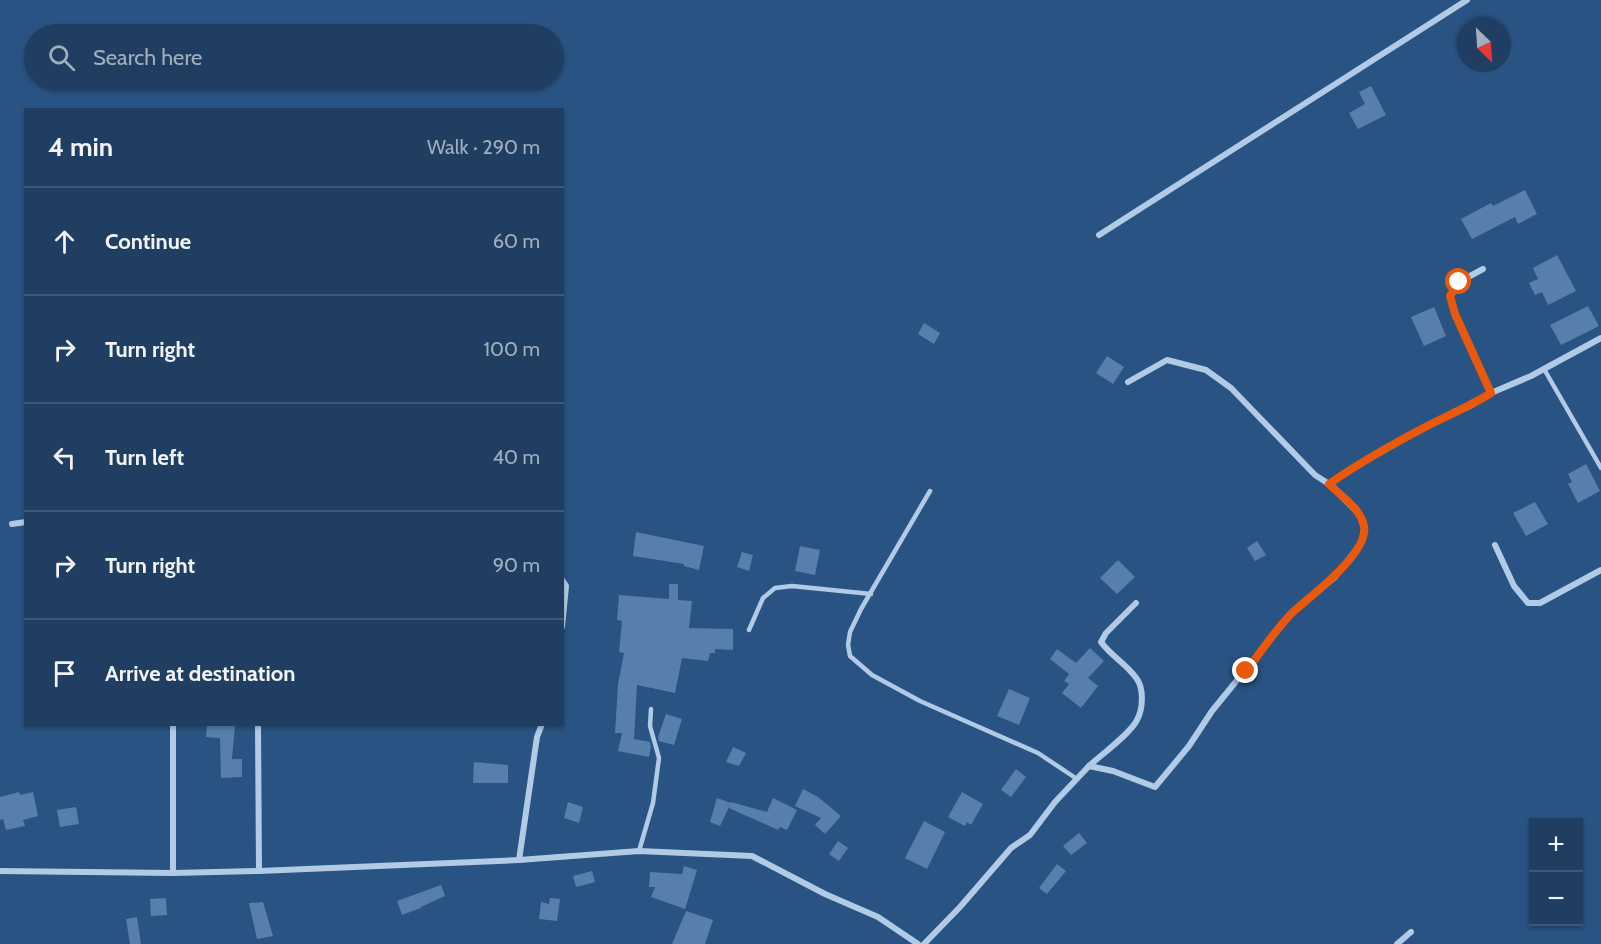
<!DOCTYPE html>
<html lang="en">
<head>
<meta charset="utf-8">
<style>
	:root { --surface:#1f3e62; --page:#2c496b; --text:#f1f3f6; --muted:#a1aebe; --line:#3c5777 }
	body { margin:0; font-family:Cabin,sans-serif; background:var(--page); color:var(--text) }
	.controls { position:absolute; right:18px; bottom:18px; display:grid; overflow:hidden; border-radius:0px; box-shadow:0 2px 4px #0004 }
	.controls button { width:54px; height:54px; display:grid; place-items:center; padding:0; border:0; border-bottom:2px solid var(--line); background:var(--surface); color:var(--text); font:30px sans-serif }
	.compass { position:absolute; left:1457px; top:18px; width:54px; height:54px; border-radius:50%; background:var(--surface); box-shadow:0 2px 4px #0004; rotate:155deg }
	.stop { position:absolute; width:18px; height:18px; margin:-14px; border:4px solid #ea580c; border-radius:50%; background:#fff }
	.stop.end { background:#ea580c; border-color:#fff; box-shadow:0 2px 6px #0008 }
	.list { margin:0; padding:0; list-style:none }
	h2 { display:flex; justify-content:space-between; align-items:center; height:78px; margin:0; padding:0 24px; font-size:26px }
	h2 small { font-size:20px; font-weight:400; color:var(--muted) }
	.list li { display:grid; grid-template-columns:39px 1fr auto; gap:18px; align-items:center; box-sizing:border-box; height:108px; padding:0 24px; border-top:2px solid var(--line) }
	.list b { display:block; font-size:22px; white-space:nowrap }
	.list em { font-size:20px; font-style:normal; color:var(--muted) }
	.icon { flex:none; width:33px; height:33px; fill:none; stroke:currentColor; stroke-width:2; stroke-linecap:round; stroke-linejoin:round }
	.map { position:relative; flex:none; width:1601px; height:944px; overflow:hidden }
	.search { position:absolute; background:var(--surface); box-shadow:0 2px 4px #0004; left:24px; top:24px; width:540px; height:66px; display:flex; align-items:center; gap:15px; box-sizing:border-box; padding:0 21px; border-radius:33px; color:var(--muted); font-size:22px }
	.panel { position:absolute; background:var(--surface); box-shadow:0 2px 4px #0004; left:24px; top:108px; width:540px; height:618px; border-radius:0px }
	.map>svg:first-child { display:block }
	.building { fill:#567fac }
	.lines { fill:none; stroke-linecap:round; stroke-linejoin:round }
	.service { stroke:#b1cbe6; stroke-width:4.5 }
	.minor { stroke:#b1cbe6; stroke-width:6 }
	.route { stroke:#ea580c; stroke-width:8 }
</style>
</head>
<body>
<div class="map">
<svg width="1601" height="944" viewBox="0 0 1601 944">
	<rect width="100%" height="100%" fill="#295382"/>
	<!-- building -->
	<g class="building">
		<path d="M1371 86 1386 115 1358 129 1349 113 1365 104 1359 92Z"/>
		<path d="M1525 190 1537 214 1518 224 1515 217 1472 239 1461 219 1491 203 1493 206Z"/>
		<path d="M1557 255 1576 291 1548 305 1542 292 1535 295 1529 283 1538 279 1533 268Z"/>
		<path d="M1588 306 1599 326 1561 345 1550 325Z"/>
		<path d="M1434 307 1446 336 1424 346 1411 317Z"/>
		<path d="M924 323 940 333 934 344 918 334Z"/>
		<path d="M1107 356 1124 367 1113 384 1096 373Z"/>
		<path d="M1586 464 1600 491 1578 503 1568 484 1572 482 1568 474Z"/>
		<path d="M1535 502 1548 524 1526 536 1513 513Z"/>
		<path d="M636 532 704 546 699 570 684 566V564L633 556Z"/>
		<path d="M1257 541 1266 555 1255 561 1247 548Z"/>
		<path d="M800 546 820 550 815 575 795 571Z"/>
		<path d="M742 552 753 555 749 571 737 567Z"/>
		<path d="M1118 560 1135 577 1117 594 1100 578Z"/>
		<path d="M669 584H678V600L692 601 689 628 733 629V650L715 649V653H710L708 661 682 658 675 693 637 685 634 739 650 742 651 747 649 757 618 751 622 733H615L618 684 624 653 619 652 622 621 617 620 619 595 669 599Z"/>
		<path d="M1090 648 1104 661 1088 678 1098 686 1081 708 1062 693 1069 684 1064 681 1069 674 1050 659 1057 649 1076 663Z"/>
		<path d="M1009 689 1030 698 1019 725 997 716Z"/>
		<path d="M666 714 682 719 674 745 659 741 658 737Z"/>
		<path d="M207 724 235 725 232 759H242V777L221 778 220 738 206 737Z"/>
		<path d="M733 747 746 753 739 766 726 762Z"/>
		<path d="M474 762 508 765V783H473Z"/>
		<path d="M1016 769 1026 777 1011 797 1001 790Z"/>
		<path d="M803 789 818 797 841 816 825 834 815 825 821 818 795 806Z"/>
		<path d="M19 792 20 795 33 792 38 816 23 820 25 826 6 830 3 819 0 820V797Z"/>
		<path d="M962 792 983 804 971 825 967 822 965 826 948 817Z"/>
		<path d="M717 798 731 803 720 826 710 822Z"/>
		<path d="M773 798 797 810 787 830 780 827 778 830 729 808 731 802 767 812Z"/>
		<path d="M568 802 583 807 579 823 564 818Z"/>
		<path d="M76 807 79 824 60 827 57 810Z"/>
		<path d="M924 821 945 832 927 869 905 858Z"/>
		<path d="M1079 833 1087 843 1071 855 1063 846Z"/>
		<path d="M838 841 848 848 839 861 829 854Z"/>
		<path d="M1057 864 1066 871 1047 894 1039 888Z"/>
		<path d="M684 866 697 870 685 909 651 897 655 887H649L650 872 682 874Z"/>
		<path d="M592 871 595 882 576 887 573 876Z"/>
		<path d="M441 885 445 896 421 907V908L402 915 397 901Z"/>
		<path d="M166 898 167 915 151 916 150 899Z"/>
		<path d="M550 898 560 899 557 921 539 919 541 902 549 904Z"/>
		<path d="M263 902 273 936 257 939 249 903Z"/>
		<path d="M686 911 713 920 705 944H672Z"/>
		<path d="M137 917 141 944H130L126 919Z"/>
	</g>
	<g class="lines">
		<!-- service -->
		<g class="service">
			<path d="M1544 369 1601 468"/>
			<path d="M930 491 861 609 850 632 848 645 850 656 872 675 920 701 1038 753 1077 779"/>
			<path d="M749 630 763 598 775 588 792 586 871 594"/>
			<path d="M639 851 653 803 659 758 650 726 651 709"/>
		</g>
		<!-- minor -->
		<g class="minor">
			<path d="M1099 235 1467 0"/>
			<path d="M1483 269 1459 282 1450 295 1455 314 1491 393"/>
			<path d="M1128 382 1167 360 1206 370 1231 388 1315 475 1329 484"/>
			<path d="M12 524 26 522"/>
			<path d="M1495 545 1514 586 1528 603H1540L1601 570"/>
			<path d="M562 580 566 586 562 627"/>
			<path d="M258 724 259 871"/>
			<path d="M1089 766C1101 755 1131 733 1137 720 1143 709 1144 689 1137 679 1127 664 1111 656 1101 642L1106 633 1136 603"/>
			<path d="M519 860 537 737 542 724"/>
			<path d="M0 871 173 873 259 871 519 860 639 851 752 856 825 894 878 917 918 944"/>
			<path d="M173 873V724"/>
			<path d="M924 944 960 907 1011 848 1030 835 1055 802 1089 766 1113 771 1155 787 1189 746 1212 711 1291 614 1335 577 1362 542 1364 528 1360 515 1329 484 1351 469 1434 422 1472 405 1491 393 1531 376 1601 338"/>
			<path d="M1397 944 1411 932"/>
		</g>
	</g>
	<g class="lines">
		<!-- route -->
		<path class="route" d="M1246 671C1261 652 1275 630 1292 613 1310 596 1369 554 1364 526 1361 509 1341 496 1329 484 1362 461 1398 441 1433 423 1453 413 1472 405 1491 393L1455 314 1450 296 1459 282"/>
	</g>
</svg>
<div class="controls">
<button>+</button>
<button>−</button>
</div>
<svg class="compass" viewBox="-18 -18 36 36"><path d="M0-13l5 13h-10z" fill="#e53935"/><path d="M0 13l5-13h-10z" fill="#a1aebe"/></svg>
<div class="stop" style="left:1459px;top:282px"></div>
<div class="stop end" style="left:1246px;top:671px"></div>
<div class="search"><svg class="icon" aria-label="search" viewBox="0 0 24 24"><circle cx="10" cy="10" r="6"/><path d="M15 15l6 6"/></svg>Search here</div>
<section class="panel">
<h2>4 min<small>Walk · 290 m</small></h2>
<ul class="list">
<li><svg class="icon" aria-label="ahead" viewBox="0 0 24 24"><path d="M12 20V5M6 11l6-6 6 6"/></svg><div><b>Continue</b></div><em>60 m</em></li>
<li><svg class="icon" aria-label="right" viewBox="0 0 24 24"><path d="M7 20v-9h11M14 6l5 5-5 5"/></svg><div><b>Turn right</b></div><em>100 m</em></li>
<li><svg class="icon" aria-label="left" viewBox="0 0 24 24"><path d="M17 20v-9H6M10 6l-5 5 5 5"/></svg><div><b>Turn left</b></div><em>40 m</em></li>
<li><svg class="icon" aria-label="right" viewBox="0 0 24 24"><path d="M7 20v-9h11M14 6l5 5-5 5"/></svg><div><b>Turn right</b></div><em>90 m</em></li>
<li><svg class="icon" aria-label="arrive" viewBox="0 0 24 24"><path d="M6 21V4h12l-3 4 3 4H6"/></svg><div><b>Arrive at destination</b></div></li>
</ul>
</section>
</div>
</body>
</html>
